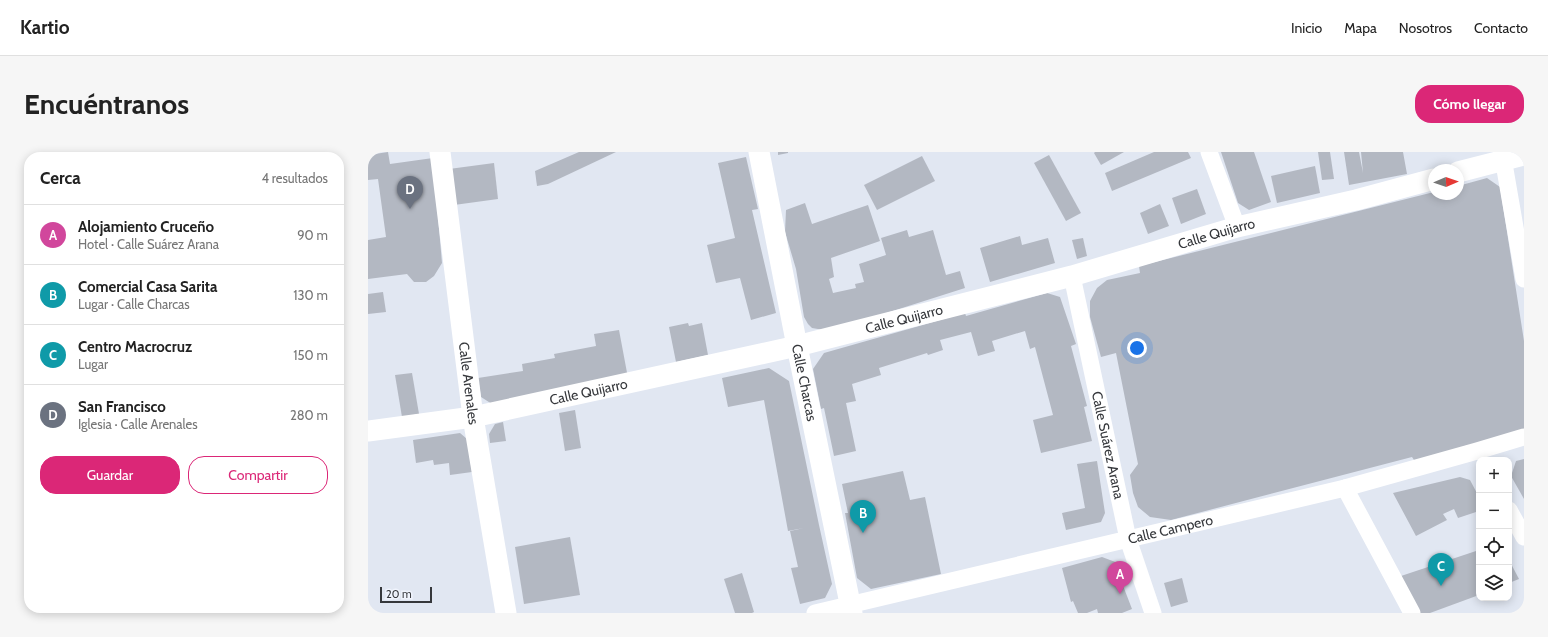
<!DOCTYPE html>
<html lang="es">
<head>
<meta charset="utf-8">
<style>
	:root { --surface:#fff; --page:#f6f6f6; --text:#222; --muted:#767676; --line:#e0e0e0; --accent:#db2777 }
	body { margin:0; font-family:Cabin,sans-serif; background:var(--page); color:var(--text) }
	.controls { position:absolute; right:12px; bottom:12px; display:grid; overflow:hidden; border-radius:8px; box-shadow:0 2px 10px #0003 }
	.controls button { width:36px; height:36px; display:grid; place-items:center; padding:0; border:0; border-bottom:1px solid var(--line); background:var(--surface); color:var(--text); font:20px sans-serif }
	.compass { position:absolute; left:1060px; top:12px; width:36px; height:36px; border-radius:50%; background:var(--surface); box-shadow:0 2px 10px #0003; rotate:88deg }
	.scale { position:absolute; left:12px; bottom:10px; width:52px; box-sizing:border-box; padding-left:4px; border:2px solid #36383c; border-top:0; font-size:11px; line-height:14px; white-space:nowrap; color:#36383c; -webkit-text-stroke:3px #f0f4fd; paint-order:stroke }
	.you { position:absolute; left:769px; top:196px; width:14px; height:14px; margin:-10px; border:3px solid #fff; border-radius:50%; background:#1a73e8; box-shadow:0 0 0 6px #1a73e833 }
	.badge { display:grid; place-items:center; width:26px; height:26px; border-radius:50%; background:var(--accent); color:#fff; font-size:13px; font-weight:700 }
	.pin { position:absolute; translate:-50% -33px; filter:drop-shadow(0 1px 2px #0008) }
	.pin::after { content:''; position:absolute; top:21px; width:14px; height:12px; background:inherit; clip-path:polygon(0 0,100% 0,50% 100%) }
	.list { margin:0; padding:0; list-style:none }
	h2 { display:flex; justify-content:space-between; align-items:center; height:52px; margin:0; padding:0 16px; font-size:17px }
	h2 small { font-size:13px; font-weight:400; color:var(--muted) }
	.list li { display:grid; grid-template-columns:26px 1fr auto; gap:12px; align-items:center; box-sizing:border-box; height:60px; padding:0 16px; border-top:1px solid var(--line) }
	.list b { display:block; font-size:15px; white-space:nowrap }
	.list p { margin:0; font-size:13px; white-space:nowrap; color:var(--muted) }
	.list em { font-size:13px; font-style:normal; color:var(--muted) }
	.actions { display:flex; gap:8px; padding:12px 16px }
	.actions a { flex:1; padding:9px 0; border:1px solid var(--accent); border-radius:16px; text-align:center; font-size:14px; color:var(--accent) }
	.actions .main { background:var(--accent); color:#fff }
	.icon { flex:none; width:22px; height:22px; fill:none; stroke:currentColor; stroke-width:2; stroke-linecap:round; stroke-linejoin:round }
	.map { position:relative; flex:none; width:1156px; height:461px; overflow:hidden; border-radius:16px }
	header { display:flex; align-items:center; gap:24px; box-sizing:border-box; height:56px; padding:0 20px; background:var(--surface); border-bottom:1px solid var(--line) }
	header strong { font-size:19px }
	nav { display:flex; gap:22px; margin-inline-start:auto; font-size:14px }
	.intro { display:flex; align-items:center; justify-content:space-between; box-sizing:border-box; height:96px; padding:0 24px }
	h1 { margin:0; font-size:28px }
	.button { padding:10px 18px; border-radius:16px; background:var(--accent); color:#fff; font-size:14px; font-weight:700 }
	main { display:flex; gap:24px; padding:0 24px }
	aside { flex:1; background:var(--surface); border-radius:16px; box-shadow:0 2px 10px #0003 }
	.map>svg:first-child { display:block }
	.building { fill:#b3b8c2 }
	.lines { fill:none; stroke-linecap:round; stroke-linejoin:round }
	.minor { stroke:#fff; stroke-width:17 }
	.tertiary { stroke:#fff; stroke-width:21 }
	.labels { text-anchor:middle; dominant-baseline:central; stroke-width:3.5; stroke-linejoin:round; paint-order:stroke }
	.street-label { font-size:14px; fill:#36383c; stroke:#f0f4fd }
</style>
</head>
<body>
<header>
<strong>Kartio</strong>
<nav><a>Inicio</a><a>Mapa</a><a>Nosotros</a><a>Contacto</a></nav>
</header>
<div class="intro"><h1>Encuéntranos</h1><a class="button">Cómo llegar</a></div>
<main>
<aside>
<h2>Cerca<small>4 resultados</small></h2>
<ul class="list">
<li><span class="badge" style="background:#d1479c">A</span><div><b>Alojamiento Cruceño</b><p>Hotel · Calle Suárez Arana</p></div><em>90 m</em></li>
<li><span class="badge" style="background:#0f9aa8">B</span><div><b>Comercial Casa Sarita</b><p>Lugar · Calle Charcas</p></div><em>130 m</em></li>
<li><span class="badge" style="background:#0f9aa8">C</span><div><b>Centro Macrocruz</b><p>Lugar</p></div><em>150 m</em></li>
<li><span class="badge" style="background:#6b7280">D</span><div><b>San Francisco</b><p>Iglesia · Calle Arenales</p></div><em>280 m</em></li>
</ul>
<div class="actions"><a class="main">Guardar</a><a>Compartir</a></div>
</aside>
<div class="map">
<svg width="1156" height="461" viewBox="0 0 1156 461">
	<rect width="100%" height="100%" fill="#e1e7f2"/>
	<!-- building -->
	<g class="building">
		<path d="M0 0H5L7 2 20 0 22 12 65 6 74 111 66 124 58 130H46L39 122 0 127V88L18 85 10 27 0 28Z"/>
		<path d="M211 0H248L180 32 169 34 167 19Z"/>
		<path d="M410 0H420V1L410 3Z"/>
		<path d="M727 0H756L733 13 726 1Z"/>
		<path d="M786 0H820L823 6 744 39 737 21Z"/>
		<path d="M853 0H886L903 50 881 58 870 51Z"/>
		<path d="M950 0H962L966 27 954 28Z"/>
		<path d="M976 0H991L995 21 993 0H1035L1039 22 981 33Z"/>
		<path d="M681 3 713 61 698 69 666 11Z"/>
		<path d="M554 4 567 29 509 58 496 33Z"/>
		<path d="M378 5 390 57 384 58 408 161 383 168 372 126 348 131 339 93 367 86 350 11Z"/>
		<path d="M126 11 130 47 86 53 81 17Z"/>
		<path d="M947 14 952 41 909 51 903 24Z"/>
		<path d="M1119 26 1132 35 1156 189V281L1048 311 1044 305 803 368 782 365 770 355 765 341 762 323 770 312 748 201 733 205 722 165V149L729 136 739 128 772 121 771 114 1066 40V42H1090V34Z"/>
		<path d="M829 37 838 62 813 72 804 46Z"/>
		<path d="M437 51 444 72 500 53 512 89 463 106 466 125 461 127 465 141 488 136 487 132 496 130 491 112 518 103 513 86 539 78 541 85 565 78 578 123 592 119 597 136 509 164 456 178 444 176 440 172 436 165 428 117 417 80 418 58Z"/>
		<path d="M792 52 801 74 780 82 772 61Z"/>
		<path d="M652 84 654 93 680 86 687 111 622 130 612 96Z"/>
		<path d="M715 86 719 104 709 107 704 88Z"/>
		<path d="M15 140 18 160 0 162V142Z"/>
		<path d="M679 141 692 145 708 192 703 194 719 254 716 255 724 289 673 301 665 268 685 263 667 195 662 197 657 179 624 189 627 199 610 204 603 180 572 188 575 198 560 203 559 201 511 216 513 223 484 232 488 249 478 251 488 299 466 304 456 256 453 257 445 217 456 201 597 161 598 164Z"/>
		<path d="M320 171 321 174 334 171 340 203 308 210 301 175Z"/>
		<path d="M251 178 260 226 124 252 113 245 110 226 155 219 154 212 187 206 186 202 228 194 226 182Z"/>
		<path d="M401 216 421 229 451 373 464 432 457 446 432 452 423 416 430 415 422 379 436 376 420 379 396 248 360 255 354 226Z"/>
		<path d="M44 221 51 262 34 265 27 223Z"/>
		<path d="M207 258 213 296 197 299 191 261Z"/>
		<path d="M135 270 138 289 122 291 121 282 127 272Z"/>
		<path d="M92 281 99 287 104 320 82 323 81 311 66 313 65 308 48 311 45 288Z"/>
		<path d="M1156 307V347L1143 324 1148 309Z"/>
		<path d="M729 309 737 361 733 370 698 378 694 361 717 356 709 312Z"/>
		<path d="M535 319 542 348 557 345 573 422 503 437 489 426 477 361H480L474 332Z"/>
		<path d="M1092 325 1102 328 1111 345V359L1090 366 1086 357 1075 362 1079 368 1048 384 1025 341Z"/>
		<path d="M202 385 212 443 156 452 147 395Z"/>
		<path d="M1111 398V443L1062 461H1051L1030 425Z"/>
		<path d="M734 405 750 411 757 430 754 431 764 457 754 461H730L729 457 719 461H710L705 449 703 450 694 416Z"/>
		<path d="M1141 408 1151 427 1141 431Z"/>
		<path d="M374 421 386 460 384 461H367L356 427Z"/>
		<path d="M814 426 820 450 803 455 796 431Z"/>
	</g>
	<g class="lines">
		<!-- minor -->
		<g class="minor">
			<path d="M841 0 869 75"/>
			<path d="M1134 0 1156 127"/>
			<path id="s1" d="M704 124 760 387 785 461"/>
			<path d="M977 336 1044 461"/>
			<path d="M1141 358 1156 385"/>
			<path id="s2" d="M447 461 977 336 1109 299 1156 285"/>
		</g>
		<!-- tertiary -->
		<g class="tertiary">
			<path id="s3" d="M72 0 105 265 138 461"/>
			<path id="s4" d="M391 0 429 194 484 461"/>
			<path d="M1090 20 1156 3"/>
			<path id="s5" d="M0 279 105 265 429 194 704 124 869 75 988 48 1066 27"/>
		</g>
	</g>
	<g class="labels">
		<!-- street labels -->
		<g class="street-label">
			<text stroke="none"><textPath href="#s5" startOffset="872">Calle Quijarro</textPath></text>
			<text stroke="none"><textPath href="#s5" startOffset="548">Calle Quijarro</textPath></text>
			<text stroke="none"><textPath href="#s3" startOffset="233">Calle Arenales</textPath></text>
			<text stroke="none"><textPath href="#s4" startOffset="235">Calle Charcas</textPath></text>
			<text stroke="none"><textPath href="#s5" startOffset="224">Calle Quijarro</textPath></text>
			<text stroke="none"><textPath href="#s1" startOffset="173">Calle Suárez Arana</textPath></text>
			<text stroke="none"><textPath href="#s2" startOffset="365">Calle Campero</textPath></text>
		</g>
	</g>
</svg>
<div class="controls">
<button>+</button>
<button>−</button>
<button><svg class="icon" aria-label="locate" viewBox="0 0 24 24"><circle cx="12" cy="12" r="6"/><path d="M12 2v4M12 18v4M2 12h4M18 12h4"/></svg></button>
<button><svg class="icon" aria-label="layers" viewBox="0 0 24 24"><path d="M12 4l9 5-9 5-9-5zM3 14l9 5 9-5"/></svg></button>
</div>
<svg class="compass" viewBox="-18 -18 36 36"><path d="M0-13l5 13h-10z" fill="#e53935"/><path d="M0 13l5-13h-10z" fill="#767676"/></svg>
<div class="scale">20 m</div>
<div class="you"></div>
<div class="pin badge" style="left:752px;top:442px;background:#d1479c">A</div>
<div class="pin badge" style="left:495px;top:381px;background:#0f9aa8">B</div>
<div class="pin badge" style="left:1073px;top:434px;background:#0f9aa8">C</div>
<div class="pin badge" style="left:42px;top:57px;background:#6b7280">D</div>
</div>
</main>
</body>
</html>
